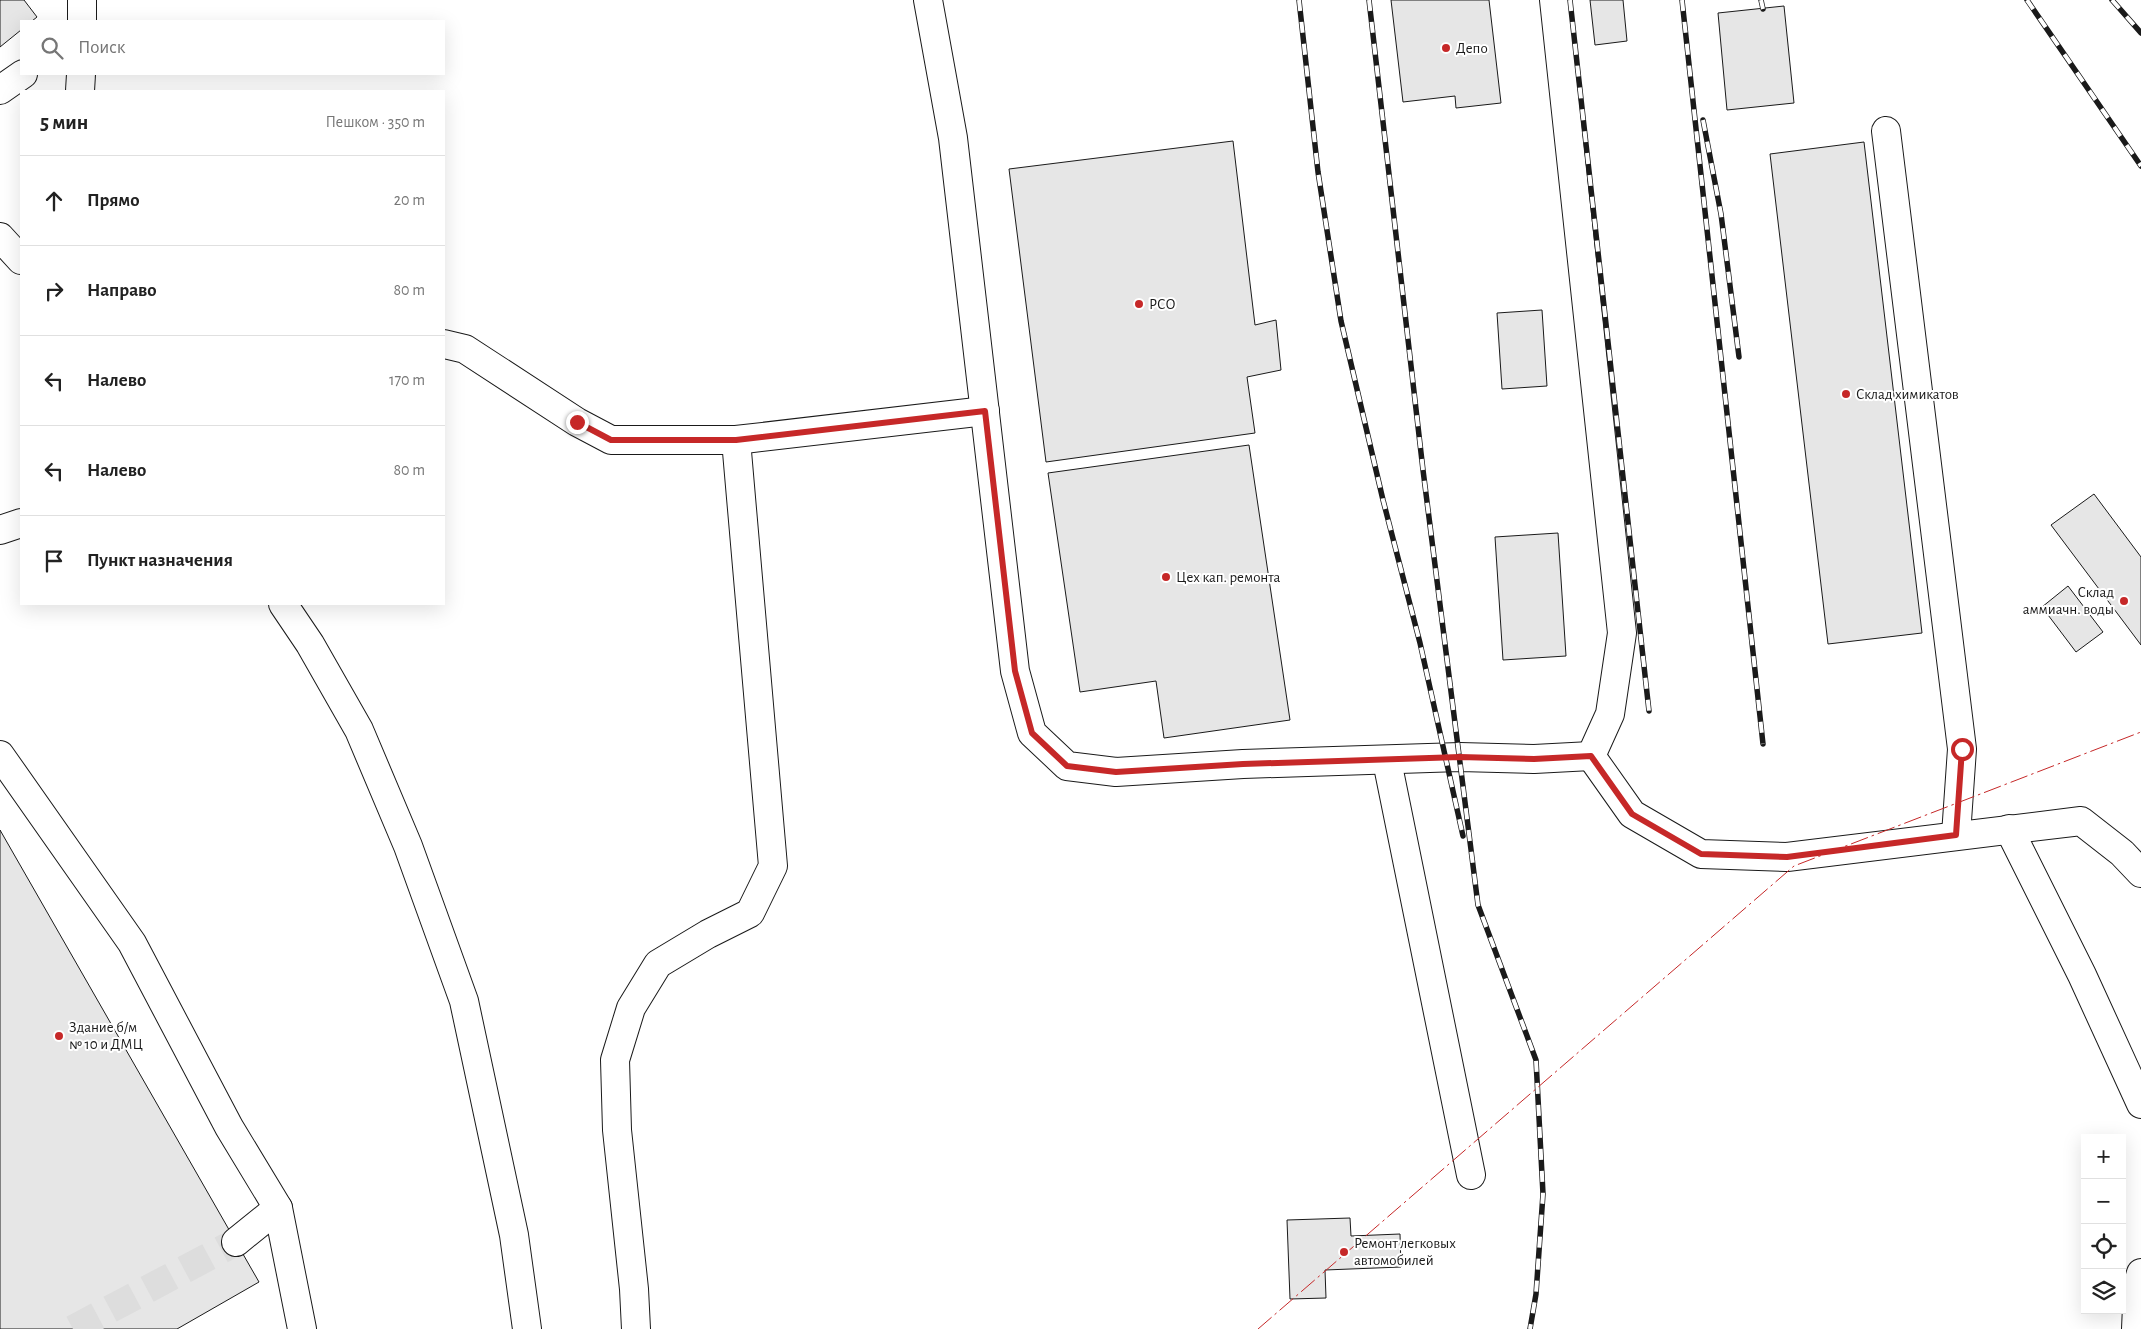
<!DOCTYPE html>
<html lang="ru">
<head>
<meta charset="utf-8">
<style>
	:root { --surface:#fff; --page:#f2f2f2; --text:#222; --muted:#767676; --line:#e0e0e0 }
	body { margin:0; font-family:"Alegreya Sans",sans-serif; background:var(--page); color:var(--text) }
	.controls { position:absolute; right:15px; bottom:15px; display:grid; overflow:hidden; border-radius:0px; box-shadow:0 5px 20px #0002 }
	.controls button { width:45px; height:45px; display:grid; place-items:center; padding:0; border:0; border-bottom:1px solid var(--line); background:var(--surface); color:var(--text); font:25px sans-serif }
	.stop { position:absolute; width:15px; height:15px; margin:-11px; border:4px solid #c62828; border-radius:50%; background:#fff }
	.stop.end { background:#c62828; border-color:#fff; box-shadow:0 1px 5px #0008 }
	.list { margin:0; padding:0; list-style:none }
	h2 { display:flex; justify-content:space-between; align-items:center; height:65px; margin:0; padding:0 20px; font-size:21px }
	h2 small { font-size:16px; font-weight:400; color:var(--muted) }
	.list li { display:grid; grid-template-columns:32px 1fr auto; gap:15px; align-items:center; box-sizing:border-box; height:90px; padding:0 20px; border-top:1px solid var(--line) }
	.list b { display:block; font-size:19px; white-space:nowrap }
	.list em { font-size:16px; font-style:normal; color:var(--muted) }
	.icon { flex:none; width:28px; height:28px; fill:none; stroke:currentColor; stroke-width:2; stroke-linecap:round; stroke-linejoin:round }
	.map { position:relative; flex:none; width:2141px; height:1329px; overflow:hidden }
	.search { position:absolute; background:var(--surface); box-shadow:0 5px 20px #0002; left:20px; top:20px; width:425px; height:55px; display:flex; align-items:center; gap:12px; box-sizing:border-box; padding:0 18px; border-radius:0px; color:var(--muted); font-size:19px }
	.panel { position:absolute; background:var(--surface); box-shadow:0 5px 20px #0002; left:20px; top:90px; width:425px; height:515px; border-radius:0px }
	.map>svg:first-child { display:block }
	.building { fill:#e6e6e6; stroke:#1a1a1a }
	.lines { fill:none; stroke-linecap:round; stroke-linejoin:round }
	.minor-tunnel { stroke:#ddd; stroke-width:28; stroke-dasharray:28 14; stroke-linecap:butt }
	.minor-casing { stroke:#1a1a1a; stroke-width:30 }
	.minor { stroke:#fff; stroke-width:28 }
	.rail-casing { stroke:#1a1a1a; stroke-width:5.5 }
	.rail { stroke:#fff; stroke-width:4; stroke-dasharray:11; stroke-linecap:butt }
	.power { stroke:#c62828; stroke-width:1; stroke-dasharray:18 4 2.5 4; stroke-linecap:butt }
	.route { stroke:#c62828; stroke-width:6 }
	.poi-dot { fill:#c62828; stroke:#fff; stroke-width:2 }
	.labels { text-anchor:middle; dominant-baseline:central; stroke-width:4; stroke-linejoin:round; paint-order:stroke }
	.poi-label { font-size:15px; fill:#1a1a1a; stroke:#fff; text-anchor:start }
</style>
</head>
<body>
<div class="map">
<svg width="2141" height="1329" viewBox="0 0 2141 1329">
	<rect width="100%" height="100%" fill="#fff"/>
	<!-- building -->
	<g class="building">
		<path d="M0 0H24L37 17 32 21H21V30L0 47Z"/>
		<path d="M1391 0H1489L1501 103 1456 108 1455 96 1403 102Z"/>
		<path d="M1590 0H1623L1627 41 1595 45Z"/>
		<path d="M1784 6 1794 103 1727 110 1718 13Z"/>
		<path d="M1233 141 1255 325 1276 320 1281 370 1247 377 1255 433 1046 462 1009 169Z"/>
		<path d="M1864 142 1922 633 1828 644 1770 154Z"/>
		<path d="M1542 310 1547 386 1502 389 1497 313Z"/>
		<path d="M1249 445 1290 720 1164 738 1156 681 1080 692 1048 473Z"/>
		<path d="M2094 494 2141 557V645L2051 525Z"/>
		<path d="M1558 533 1566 656 1503 660 1495 537Z"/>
		<path d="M2068 586 2103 632 2076 652 2042 607Z"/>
		<path d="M0 830 259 1282 177 1329H0Z"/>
		<path d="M1350 1218 1351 1236 1400 1234 1401 1267 1325 1270 1326 1298 1290 1299 1287 1220Z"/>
	</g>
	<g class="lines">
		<!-- minor-tunnel -->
		<path class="minor-tunnel" d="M73 1329 236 1242"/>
		<!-- minor casing -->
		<g class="minor-casing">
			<g id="minor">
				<path d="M82 0V21"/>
				<path d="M928 0 953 138 1015 671 1032 733 1067 766 1116 772 1243 764 1460 757 1534 759 1591 756"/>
				<path d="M1554 0 1622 633 1610 714 1591 756"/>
				<path d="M0 90 23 74"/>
				<path d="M80 91 81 74"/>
				<path d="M1886 131 1962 749 1956 835"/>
				<path d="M0 237 21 260"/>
				<path d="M444 344 465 349 577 422 611 440H736L985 411"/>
				<path d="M0 530 21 523"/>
				<path d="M283 604 310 644 359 730 408 846 464 1001 514 1235 527 1329"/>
				<path d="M0 755 132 943 229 1127 278 1208 302 1329"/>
				<path d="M1591 756 1632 814 1701 854 1787 857 2081 821 2122 853 2141 873"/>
				<path d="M1387 761 1471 1175"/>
				<path d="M2009 829 2082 975 2141 1104"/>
				<path d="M236 1242 278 1208"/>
				<path d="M636 1329 634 1289 617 1130 615 1060 631 1008 658 964 708 934 750 913 773 866 736 440"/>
				<path d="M2136 1329 2138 1283 2141 1273"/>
			</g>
		</g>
		<!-- minor -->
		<use href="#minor" class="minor"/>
		<!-- rail casing -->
		<g class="rail-casing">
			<g id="rail">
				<path d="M1299 0 1318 172 1341 321 1383 500 1420 643 1463 836"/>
				<path d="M1369 0 1423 470 1478 905 1536 1060 1543 1194 1536 1294 1530 1329"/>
				<path d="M1570 0 1649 711"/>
				<path d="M1682 0 1763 744"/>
				<path d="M1761 0 1763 9"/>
				<path d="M2027 0 2141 166"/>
				<path d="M2112 0 2141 33"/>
				<path d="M1703 120 1721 214 1739 357"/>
			</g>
		</g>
		<!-- rail -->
		<use href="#rail" class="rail"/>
		<!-- power -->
		<path class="power" d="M1258 1329 1794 866 2141 732"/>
	</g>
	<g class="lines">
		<!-- route -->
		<path class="route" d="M577 422 611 440H736L985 411 1015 671 1032 733 1067 766 1116 772 1243 764 1460 757 1534 759 1591 756 1632 814 1701 854 1787 857 1956 835 1962 749"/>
	</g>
	<!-- markers -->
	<g class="poi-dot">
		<circle cx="1446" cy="48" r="5"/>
		<circle cx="1139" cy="304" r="5"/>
		<circle cx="1846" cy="394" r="5"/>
		<circle cx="1166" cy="577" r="5"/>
		<circle cx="2124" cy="601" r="5"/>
		<circle cx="59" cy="1036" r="5"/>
		<circle cx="1344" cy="1252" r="5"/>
	</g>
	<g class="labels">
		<!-- poi labels -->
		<g class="poi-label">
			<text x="1456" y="48">Депо</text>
			<text x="1149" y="304">РСО</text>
			<text x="1856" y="394">Склад химикатов</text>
			<text x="1176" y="577">Цех кап. ремонта</text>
			<text x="2114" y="592" text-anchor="end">Склад<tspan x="2114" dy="17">аммиачн. воды</tspan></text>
			<text x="69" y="1027">Здание б/м<tspan x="69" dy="17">№ 10 и ДМЦ</tspan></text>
			<text x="1354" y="1243">Ремонт легковых<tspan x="1354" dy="17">автомобилей</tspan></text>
		</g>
	</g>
</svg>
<div class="controls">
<button>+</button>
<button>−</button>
<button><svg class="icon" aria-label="locate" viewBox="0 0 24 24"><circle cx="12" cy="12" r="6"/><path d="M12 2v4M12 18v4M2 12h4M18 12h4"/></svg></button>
<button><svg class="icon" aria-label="layers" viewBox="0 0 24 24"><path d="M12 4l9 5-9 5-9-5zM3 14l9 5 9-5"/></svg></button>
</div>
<div class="stop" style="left:1962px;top:749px"></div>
<div class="stop end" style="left:577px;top:422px"></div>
<div class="search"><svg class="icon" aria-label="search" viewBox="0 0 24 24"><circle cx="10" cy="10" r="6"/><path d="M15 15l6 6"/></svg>Поиск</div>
<section class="panel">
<h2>5 мин<small>Пешком · 350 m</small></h2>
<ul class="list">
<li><svg class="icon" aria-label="ahead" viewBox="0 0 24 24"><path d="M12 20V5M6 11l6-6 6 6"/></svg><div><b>Прямо</b></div><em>20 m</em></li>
<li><svg class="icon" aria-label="right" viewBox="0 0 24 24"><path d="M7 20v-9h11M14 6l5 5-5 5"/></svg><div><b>Направо</b></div><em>80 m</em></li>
<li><svg class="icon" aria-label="left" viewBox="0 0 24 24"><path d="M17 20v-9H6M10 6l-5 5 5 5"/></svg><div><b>Налево</b></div><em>170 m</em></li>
<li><svg class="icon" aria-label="left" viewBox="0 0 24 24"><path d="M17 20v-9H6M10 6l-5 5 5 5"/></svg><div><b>Налево</b></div><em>80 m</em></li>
<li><svg class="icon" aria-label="arrive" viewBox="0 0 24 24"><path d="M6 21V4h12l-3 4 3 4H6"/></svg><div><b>Пункт назначения</b></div></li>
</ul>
</section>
</div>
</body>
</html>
